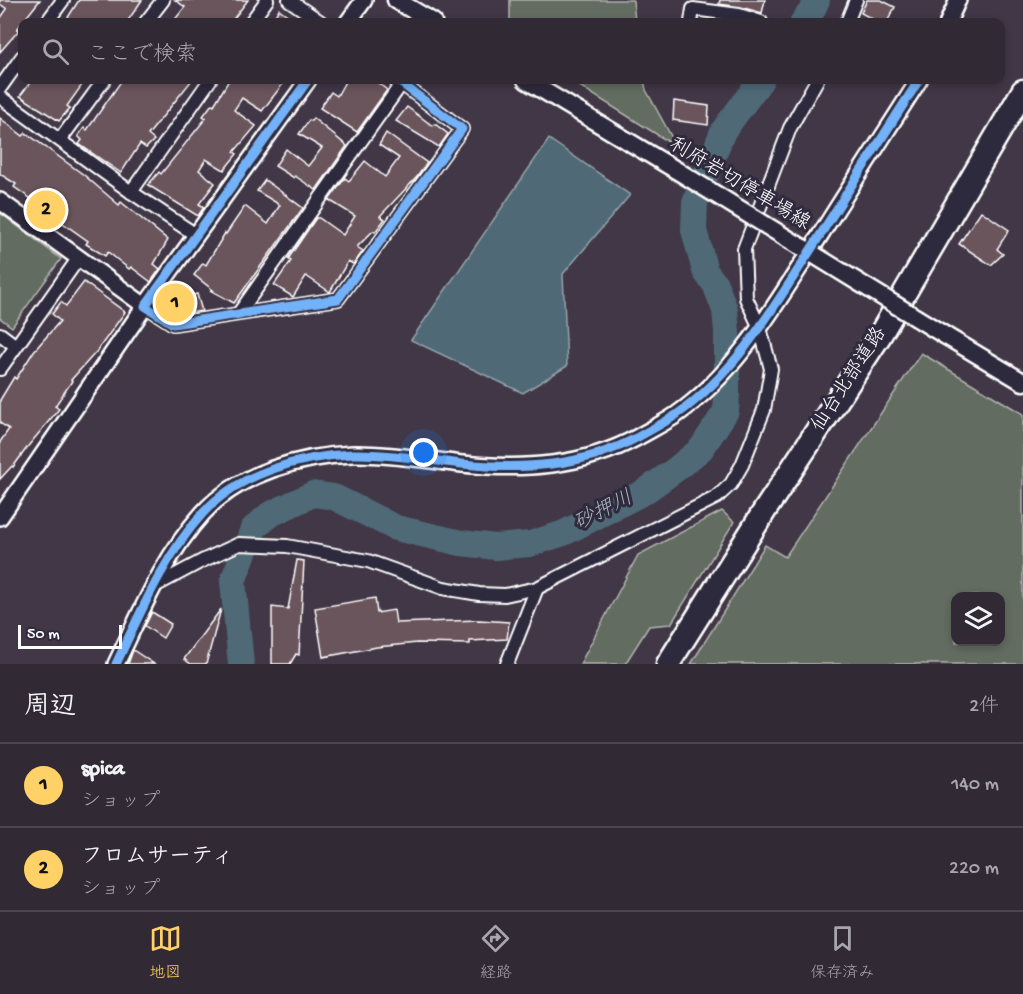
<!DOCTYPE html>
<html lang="ja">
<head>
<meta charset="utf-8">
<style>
	:root { --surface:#312934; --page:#3d3540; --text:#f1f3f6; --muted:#a8a6ac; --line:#4c454f; --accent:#ffd166 }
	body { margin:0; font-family:"Gochi Hand","Klee One",sans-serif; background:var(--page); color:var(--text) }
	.controls { position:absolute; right:18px; bottom:18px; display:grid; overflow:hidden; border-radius:12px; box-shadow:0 3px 9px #0003 }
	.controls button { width:54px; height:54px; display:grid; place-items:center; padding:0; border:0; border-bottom:2px solid var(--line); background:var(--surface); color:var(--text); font:30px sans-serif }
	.scale { position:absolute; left:18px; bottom:15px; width:104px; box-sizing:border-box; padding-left:6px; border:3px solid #fff; border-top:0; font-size:16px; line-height:21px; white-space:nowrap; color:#fff; -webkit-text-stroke:4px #2f2a3d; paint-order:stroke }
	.you { position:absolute; left:424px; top:453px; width:21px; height:21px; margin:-15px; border:4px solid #fff; border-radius:50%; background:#1a73e8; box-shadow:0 0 0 9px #1a73e833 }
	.badge { display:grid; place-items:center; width:39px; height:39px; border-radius:50%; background:var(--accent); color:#111; font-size:20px; font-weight:700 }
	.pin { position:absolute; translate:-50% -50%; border:3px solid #fff; box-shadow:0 2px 6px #0006 }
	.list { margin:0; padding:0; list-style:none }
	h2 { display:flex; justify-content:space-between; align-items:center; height:78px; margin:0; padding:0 24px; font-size:26px }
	h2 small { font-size:20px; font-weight:400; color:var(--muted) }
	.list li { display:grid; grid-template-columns:39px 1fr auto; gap:18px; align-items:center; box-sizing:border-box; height:84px; padding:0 24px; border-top:2px solid var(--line) }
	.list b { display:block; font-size:22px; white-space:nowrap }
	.list p { margin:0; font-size:20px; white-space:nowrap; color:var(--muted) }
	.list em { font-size:20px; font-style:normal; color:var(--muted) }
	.icon { flex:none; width:33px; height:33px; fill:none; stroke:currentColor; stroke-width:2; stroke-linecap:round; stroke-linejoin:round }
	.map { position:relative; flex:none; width:1023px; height:664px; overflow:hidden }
	.search { position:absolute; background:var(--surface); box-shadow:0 3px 9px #0003; left:18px; right:18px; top:18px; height:66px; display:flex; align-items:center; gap:15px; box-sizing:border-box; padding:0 21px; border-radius:12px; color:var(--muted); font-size:22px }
	.sheet { height:246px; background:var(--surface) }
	nav { display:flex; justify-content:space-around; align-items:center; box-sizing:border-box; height:84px; border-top:2px solid var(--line); background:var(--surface); font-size:16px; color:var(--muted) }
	nav a { display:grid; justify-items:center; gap:3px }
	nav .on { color:var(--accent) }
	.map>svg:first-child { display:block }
	.green { fill:#646c60; stroke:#b2b6b0; stroke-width:1.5; fill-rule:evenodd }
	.water { fill:#506977; stroke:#96a5ad; stroke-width:1.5 }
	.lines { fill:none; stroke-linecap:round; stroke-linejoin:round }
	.river { stroke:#506977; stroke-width:26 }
	.building { fill:#6b545b; stroke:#fff; stroke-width:1.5 }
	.minor-casing { stroke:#fff; stroke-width:16 }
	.tertiary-casing { stroke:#fff; stroke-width:20 }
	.secondary-casing { stroke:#fff; stroke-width:21 }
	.motorway-casing { stroke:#fff; stroke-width:27 }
	.minor { stroke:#2f2a3d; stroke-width:12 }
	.tertiary { stroke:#2f2a3d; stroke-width:15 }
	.secondary { stroke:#2f2a3d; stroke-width:16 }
	.motorway { stroke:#2f2a3d; stroke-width:22 }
	.secondary-bridge-casing { stroke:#fff; stroke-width:21; stroke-linecap:butt }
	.secondary-bridge { stroke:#2f2a3d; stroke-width:16 }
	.cycleway-casing { stroke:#2f2a3d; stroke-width:13 }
	.cycleway { stroke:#73b2f8; stroke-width:9 }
	.labels { text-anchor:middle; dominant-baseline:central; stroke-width:6; stroke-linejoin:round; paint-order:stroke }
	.street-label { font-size:20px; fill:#fff; stroke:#2f2a3d }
	.water-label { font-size:21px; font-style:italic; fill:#a8b4bb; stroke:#2f2a3d }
</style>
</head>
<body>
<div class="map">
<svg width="1023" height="664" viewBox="0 0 1023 664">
	<rect width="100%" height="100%" fill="#413746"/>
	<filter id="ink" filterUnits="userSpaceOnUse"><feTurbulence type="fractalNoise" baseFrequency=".0167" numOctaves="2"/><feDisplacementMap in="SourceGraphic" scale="12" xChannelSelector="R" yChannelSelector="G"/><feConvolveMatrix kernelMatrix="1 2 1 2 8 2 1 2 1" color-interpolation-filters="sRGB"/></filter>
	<g filter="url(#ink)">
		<!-- green -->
		<g class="green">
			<path d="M510 0H633L635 22H510Z"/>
			<path d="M570 80H644L646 90 677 147Z"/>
			<path d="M0 213 61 259 12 327 0 318Z"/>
			<path d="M921 353 1023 414V664H691L765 545 785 557ZM1000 596V642H956V596Z"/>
			<path d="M722 511 734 522 671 624 649 626 625 664H580L638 555Z"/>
		</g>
		<!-- water -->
		<path class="water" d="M549 139 630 195 563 274 567 366 523 393 411 340Z"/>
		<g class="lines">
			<!-- river -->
			<g class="river">
				<path d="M803 22 813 9 817 0"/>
				<path d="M241 664 233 581 253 529 269 515 313 494 334 497 396 528 461 543 496 547 530 544 564 533 644 492 675 470 701 449 726 411 727 394V332L725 310 715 284 705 271 694 230 695 202 723 131 761 80"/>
			</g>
		</g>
		<!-- building -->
		<g class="building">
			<path d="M0 0H40L17 29 19 30 0 52V19L7 9 0 4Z"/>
			<path d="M79 0H142L127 22H65Z"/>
			<path d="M175 0H248L231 22H173L185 7Z"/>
			<path d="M720 0H765L762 13 741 7 719 4Z"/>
			<path d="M867 0H881L895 7 887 22H878L861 13Z"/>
			<path d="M279 9 297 22H271Z"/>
			<path d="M32 80H74L82 85 67 106 70 108 59 121 20 96Z"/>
			<path d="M122 80H192L148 135 154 140 146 148 140 144 121 173 79 144 82 140 78 136 84 128 87 130Z"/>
			<path d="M229 80H286L262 111 242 98 234 110 256 126 234 152 237 154 224 170 206 159 199 170 215 183 199 204 204 207 198 216 148 185 159 172 161 174 206 118 203 116 212 104 214 105Z"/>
			<path d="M346 80H374L387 90 357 132 320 108 331 92 337 96Z"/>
			<path d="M674 101 709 106 708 125 673 120Z"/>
			<path d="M407 107 433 126 435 124 448 134 439 147 396 121Z"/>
			<path d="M0 118 23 136 26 133 84 175 119 205 121 202 168 240 154 264 160 269 151 282 131 267 129 269 108 252 105 256 86 244 88 241 57 219 56 220 37 211 40 205 14 187 16 184 0 174Z"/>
			<path d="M313 118 347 146 316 190 295 176 294 178 275 166 286 149 308 166 322 148 299 134 309 120 311 121Z"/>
			<path d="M386 133 427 163 417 177 380 216 385 219 375 232 373 231 357 247 363 251 356 261 353 264 348 261 330 292 306 276 293 297 274 285 291 261 288 259 316 218H319L343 235 355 216 329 200 345 178 349 181 365 161 385 177 399 158 379 145Z"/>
			<path d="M265 180 303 208 234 303 210 290H213L194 275 203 263 206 265 225 233 226 234 245 206 268 224 280 205 257 191Z"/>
			<path d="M981 211 1009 230 997 249 1003 254 991 265 959 244Z"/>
			<path d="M84 282 125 312 97 351 71 380 72 381 55 406 59 409 29 445 13 467 12 466 0 479V442L9 429 0 423V400L14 377 16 379 34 351 60 321 52 314 61 302 66 306Z"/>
			<path d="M197 294 202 311 183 314 177 299Z"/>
			<path d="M297 560 304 561 299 655 296 654 290 664H272V607L288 609Z"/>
			<path d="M375 598 377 613 394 610 396 623 479 620 509 622 507 639 470 641V644L417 643 377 647 323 657 315 608Z"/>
			<path d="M221 609 206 664H191L184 659Z"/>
			<path d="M152 612 171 624 163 638 145 626Z"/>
			<path d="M133 650 154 664H128Z"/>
		</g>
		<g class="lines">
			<!-- minor casing -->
			<g class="minor-casing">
				<g id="minor">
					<path d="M289 0 321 22"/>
					<path d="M47 22 63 0"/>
					<path d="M146 22 163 0"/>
					<path d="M251 22 267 0"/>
					<path d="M691 22 693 9 739 15 761 22"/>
					<path d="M847 22 856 0"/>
					<path d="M0 88 22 57"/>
					<path d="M0 97 131 192 196 235"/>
					<path d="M60 140 104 80"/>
					<path d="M131 192 210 80"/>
					<path d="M145 306 173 324 338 299 462 129 397 80"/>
					<path d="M239 313 402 83"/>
					<path d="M0 334 16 346"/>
					<path d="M0 369 78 259"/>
					<path d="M153 587 202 561 239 544 287 546 368 561 443 588 479 594 505 595 537 588 717 497 731 484 742 465 764 410 771 369 760 328 746 298 744 249 790 128 817 80"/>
					<path d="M507 664 537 588"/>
				</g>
			</g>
			<!-- tertiary casing -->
			<g class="tertiary-casing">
				<g id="tertiary">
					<path d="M348 22 364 0"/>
					<path d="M948 22 958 0"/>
					<path d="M0 201 145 306 0 517"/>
					<path d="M145 306 308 80"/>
					<path d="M116 664C141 612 164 556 203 513 239 473 301 456 353 454 386 453 428 460 462 464 522 470 583 467 638 437 650 430 664 423 676 415 739 371 778 300 819 237 852 184 886 132 919 80"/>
				</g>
			</g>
			<!-- secondary casing -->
			<g class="secondary-casing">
				<g id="secondary">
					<path d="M396 0 433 22"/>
					<path d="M526 80 676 170"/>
					<path d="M946 336 1023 382"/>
				</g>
			</g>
			<!-- motorway casing -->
			<g class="motorway-casing">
				<path id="motorway" d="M668 664 765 510 880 335 1023 91"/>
			</g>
			<!-- minor -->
			<use href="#minor" class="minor"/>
			<!-- tertiary -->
			<use href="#tertiary" class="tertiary"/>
			<!-- secondary -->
			<use href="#secondary" class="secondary"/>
			<!-- motorway -->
			<use href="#motorway" class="motorway"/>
			<!-- secondary-bridge casing -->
			<g class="secondary-bridge-casing">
				<path id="secondary-bridge" d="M676 170 946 336"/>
			</g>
			<!-- secondary-bridge -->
			<use href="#secondary-bridge" class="secondary-bridge"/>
			<!-- cycleway casing -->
			<g class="cycleway-casing">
				<g id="cycleway">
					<path d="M308 80 145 306 173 324 338 299 462 129 397 80"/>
					<path d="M116 664C141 612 164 556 203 513 239 473 301 456 353 454 386 453 428 460 462 464 522 470 583 467 638 437 650 430 664 423 676 415 739 371 778 300 819 237 852 184 886 132 919 80"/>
				</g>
			</g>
			<!-- cycleway -->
			<use href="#cycleway" class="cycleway"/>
		</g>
	</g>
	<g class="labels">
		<!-- street labels -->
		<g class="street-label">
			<text transform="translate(739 185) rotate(31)">利府岩切停車場線</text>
			<text transform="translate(850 380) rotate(-57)">仙台北部道路</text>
		</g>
		<!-- water labels -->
		<g class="water-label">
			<text transform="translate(604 512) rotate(-27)">砂押川</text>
		</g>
	</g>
</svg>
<div class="controls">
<button><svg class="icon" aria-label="layers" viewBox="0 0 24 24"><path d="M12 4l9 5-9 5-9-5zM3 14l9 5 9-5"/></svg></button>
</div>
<div class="scale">50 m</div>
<div class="you"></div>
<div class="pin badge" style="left:175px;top:303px">1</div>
<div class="pin badge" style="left:46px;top:210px">2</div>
<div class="search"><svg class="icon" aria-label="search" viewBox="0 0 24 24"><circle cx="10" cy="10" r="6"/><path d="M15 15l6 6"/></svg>ここで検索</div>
</div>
<section class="sheet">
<h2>周辺<small>2件</small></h2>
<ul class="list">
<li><span class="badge">1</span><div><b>spica</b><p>ショップ</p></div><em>140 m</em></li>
<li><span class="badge">2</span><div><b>フロムサーティ</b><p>ショップ</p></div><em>220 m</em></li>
</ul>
</section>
<nav>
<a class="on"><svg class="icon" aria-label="map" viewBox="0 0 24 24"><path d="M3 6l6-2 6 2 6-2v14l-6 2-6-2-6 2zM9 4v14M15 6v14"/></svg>地図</a>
<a><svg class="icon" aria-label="directions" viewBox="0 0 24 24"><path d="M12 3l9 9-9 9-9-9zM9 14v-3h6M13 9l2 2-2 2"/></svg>経路</a>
<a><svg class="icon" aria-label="saved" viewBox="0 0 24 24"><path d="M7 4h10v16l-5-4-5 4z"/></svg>保存済み</a>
</nav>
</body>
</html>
